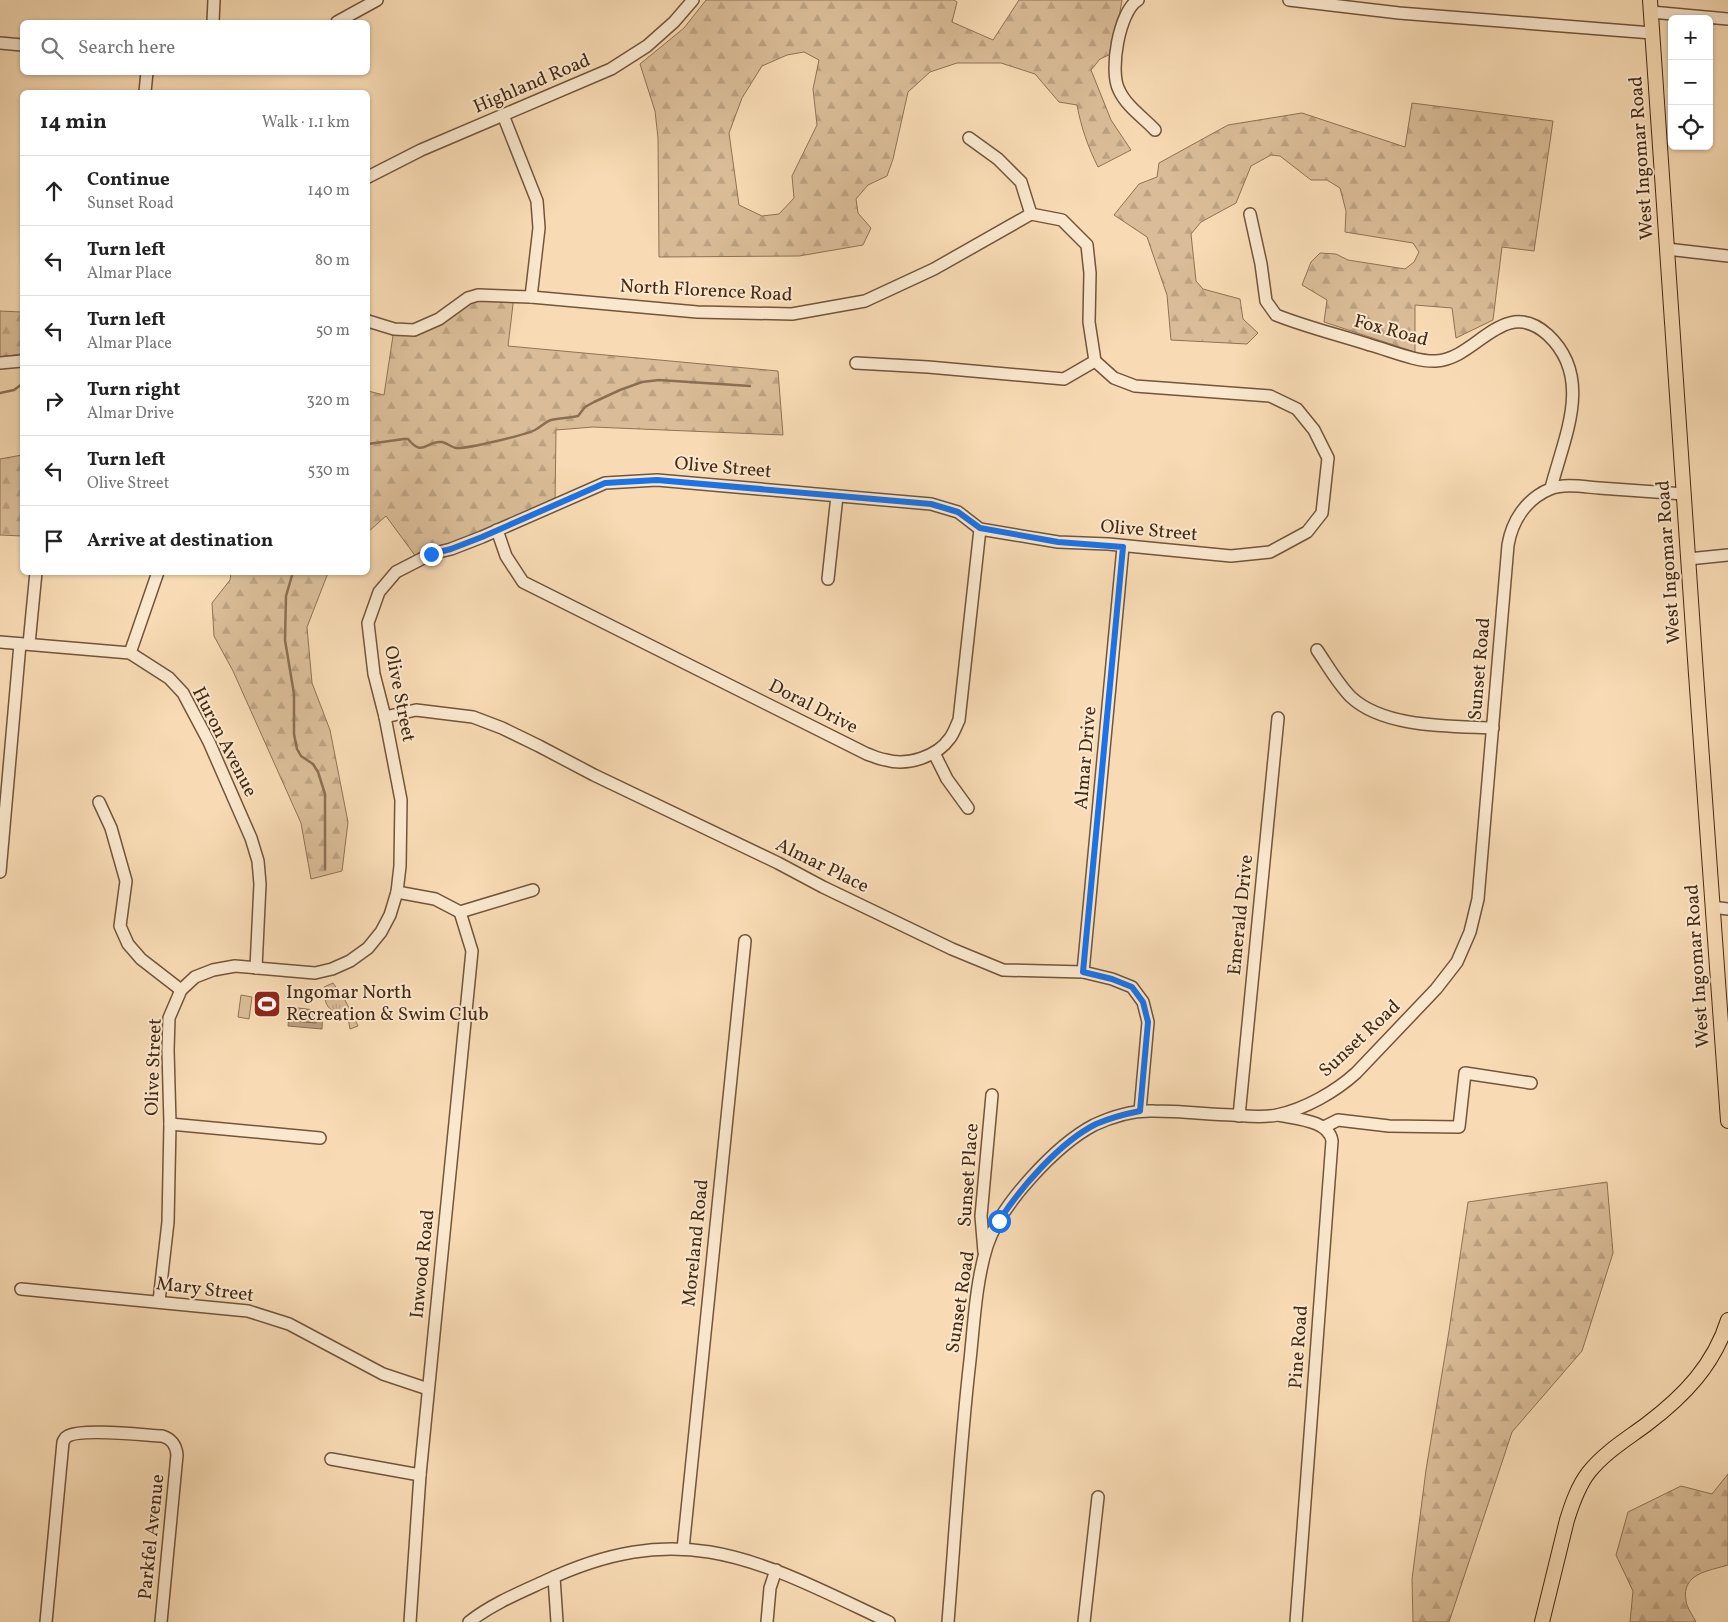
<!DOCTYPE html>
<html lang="en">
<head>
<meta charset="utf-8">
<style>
	:root { --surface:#fff; --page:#f6f6f6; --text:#222; --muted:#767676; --line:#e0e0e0 }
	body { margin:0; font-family:Vollkorn,serif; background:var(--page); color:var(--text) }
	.controls { position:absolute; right:15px; top:15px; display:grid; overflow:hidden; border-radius:8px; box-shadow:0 1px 4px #0004 }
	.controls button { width:45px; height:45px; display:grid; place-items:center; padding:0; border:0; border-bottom:1px solid var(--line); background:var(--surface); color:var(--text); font:25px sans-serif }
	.stop { position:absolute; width:15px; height:15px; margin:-11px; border:4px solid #1a73e8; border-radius:50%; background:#fff }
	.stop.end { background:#1a73e8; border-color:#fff; box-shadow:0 1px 5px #0008 }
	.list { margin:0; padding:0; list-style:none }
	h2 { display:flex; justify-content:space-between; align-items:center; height:65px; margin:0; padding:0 20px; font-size:21px }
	h2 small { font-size:16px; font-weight:400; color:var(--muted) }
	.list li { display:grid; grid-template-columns:32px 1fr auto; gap:15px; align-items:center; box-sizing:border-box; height:70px; padding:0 20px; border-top:1px solid var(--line) }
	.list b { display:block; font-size:19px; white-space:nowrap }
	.list p { margin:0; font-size:16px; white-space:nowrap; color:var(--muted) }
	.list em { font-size:16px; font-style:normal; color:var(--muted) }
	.icon { flex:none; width:28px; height:28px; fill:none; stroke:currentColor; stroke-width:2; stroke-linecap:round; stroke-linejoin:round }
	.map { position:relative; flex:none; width:1728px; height:1622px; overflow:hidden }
	.search { position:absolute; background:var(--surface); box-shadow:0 1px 4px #0004; left:20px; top:20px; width:350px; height:55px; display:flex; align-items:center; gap:12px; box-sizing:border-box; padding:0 18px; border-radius:8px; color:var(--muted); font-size:19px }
	.panel { position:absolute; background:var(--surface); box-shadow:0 1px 4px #0004; left:20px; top:90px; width:350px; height:485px; border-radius:8px }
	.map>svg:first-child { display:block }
	.grass { fill:#dabd98; stroke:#907255 }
	.forest { fill:url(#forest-firs); stroke:#907255; fill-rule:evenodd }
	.park { fill:url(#park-tufts); stroke:#907255 }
	.water { fill:url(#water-waves); stroke:#8c6f52 }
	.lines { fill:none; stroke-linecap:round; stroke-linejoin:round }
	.shore { stroke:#806348; stroke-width:1 }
	.stream { stroke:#8c6f52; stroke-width:2.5 }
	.minor-casing { stroke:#72553a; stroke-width:14 }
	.major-casing { stroke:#452812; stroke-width:16 }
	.minor { stroke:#fae8ce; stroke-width:11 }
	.major { stroke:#f8dbb4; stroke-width:14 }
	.route { stroke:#1a73e8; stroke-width:6 }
	.labels { text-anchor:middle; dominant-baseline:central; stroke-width:4; stroke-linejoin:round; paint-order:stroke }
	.street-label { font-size:19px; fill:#452812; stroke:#fae8ce }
	.poi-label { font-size:19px; fill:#452812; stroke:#fae8ce; text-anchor:start }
</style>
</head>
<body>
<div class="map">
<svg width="1728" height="1622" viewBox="0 0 1728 1622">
	<defs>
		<pattern id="forest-firs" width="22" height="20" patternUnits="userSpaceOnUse" patternTransform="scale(1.25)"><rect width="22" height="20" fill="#dabd98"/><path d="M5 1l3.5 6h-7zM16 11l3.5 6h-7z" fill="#bca282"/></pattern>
		<pattern id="park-tufts" width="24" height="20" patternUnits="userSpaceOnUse" patternTransform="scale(1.25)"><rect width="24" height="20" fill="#dabd98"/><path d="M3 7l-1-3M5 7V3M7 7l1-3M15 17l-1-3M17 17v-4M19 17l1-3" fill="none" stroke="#bca282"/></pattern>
		<pattern id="water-waves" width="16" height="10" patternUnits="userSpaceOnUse" patternTransform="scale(1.25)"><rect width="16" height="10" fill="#bb9e7d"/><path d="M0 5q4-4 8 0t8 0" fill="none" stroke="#9a8165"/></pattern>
	</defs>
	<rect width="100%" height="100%" fill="#f8dbb4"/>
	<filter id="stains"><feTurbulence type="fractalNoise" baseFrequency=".004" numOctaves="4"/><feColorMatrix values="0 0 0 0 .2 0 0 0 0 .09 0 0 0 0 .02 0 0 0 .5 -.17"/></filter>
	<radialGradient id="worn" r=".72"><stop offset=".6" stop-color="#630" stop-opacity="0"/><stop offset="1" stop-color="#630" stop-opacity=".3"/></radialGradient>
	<!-- grass -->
	<path class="grass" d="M241 995 252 997 249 1019 238 1017Z"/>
	<!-- forest -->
	<g class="forest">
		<path d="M706 0H954L957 2 952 22 993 40 1019 0H1122L1113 53 1100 59 1091 70 1111 120 1131 150 1098 167C1088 147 1081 127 1077 105L1059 102 1035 74 1001 63H957L930 72 908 92 893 159 887 176 868 185 856 199 858 213 871 228 863 245 799 256 659 257 658 138 655 111 640 64 684 28ZM804 52 819 60 813 89 817 125 792 176 794 198 779 214 762 216 739 205 729 133 742 98 762 66 787 55Z"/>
		<path d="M1412 103 1553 121 1534 251 1502 247 1493 320 1456 338 1452 308 1415 305V352L1324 322 1327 300 1302 285 1311 262 1320 253 1336 254 1348 260 1405 269 1414 262 1419 252 1413 243 1345 232 1346 211 1340 188 1327 180H1311L1280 156 1271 155 1251 166 1236 203 1201 222 1191 234 1196 281 1203 289 1240 299 1243 319 1258 333 1247 344 1171 340 1167 295 1147 237 1114 215 1139 184 1157 177 1159 163 1228 125 1302 113 1405 147Z"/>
		<path d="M514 296 508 346 778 371 783 435 593 427 556 430 555 505 419 561 386 516 368 532V391L384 395 394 329 405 330 468 298Z"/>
		<path d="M0 311 22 312V354L0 357Z"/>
		<path d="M22 455V536L0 535V459Z"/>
		<path d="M231 573H328L307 627 312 683 330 730 348 822 342 871 311 879 301 823 233 671 214 636 212 603 230 580Z"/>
		<path d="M1607 1182 1613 1253 1582 1351 1512 1432 1449 1622H1413L1412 1579 1426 1470 1449 1331 1468 1202Z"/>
		<path d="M1728 1474V1565C1709 1571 1681 1573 1686 1601 1687 1608 1693 1616 1696 1622H1630L1633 1591 1616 1555 1628 1512 1681 1486 1712 1494Z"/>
	</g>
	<!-- park -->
	<path class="park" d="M333 983 345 1000 358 1026 350 1029 348 1018 339 1016 338 1013C324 1008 325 1000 324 987Z"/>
	<!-- water -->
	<path class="water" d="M290 1007 323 1011 322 1029 288 1026Z"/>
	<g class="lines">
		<!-- shore -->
		<path class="shore" d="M296 1013 316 1015 317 1022 315 1023 295 1021 294 1019Z"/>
		<!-- stream -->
		<g class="stream">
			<path d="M0 393 14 390 22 384"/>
			<path d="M368 444 404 439H408C423 458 426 440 442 442 447 443 451 447 456 448 467 449 525 435 535 430 541 427 545 422 551 420 560 418 569 418 578 416L585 407 594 402 620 390 642 382 659 380 750 386"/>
			<path d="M293 572 286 596 285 640 294 694V734L297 749 301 756 313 764 318 772 325 794V869"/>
		</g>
		<!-- minor casing -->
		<g class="minor-casing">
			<g id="minor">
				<path d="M1138 0C1119 11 1109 72 1119 90 1126 106 1144 118 1155 130"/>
				<path d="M1289 0 1399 13 1652 33"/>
				<path d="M1651 12 1728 19"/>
				<path d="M213 22 214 0"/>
				<path d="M337 22 377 0"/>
				<path d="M0 43 22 45"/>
				<path d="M145 92 147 72"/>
				<path d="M503 115 537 201 539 228 531 297"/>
				<path d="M969 138 998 159 1021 182 1031 214 1062 220 1087 245 1090 273 1089 322 1095 361"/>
				<path d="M368 177 421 150 611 69 647 46 674 22 693 0"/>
				<path d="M1250 214 1261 264 1266 301 1276 315C1306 327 1339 335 1370 345 1389 350 1416 362 1436 361 1465 359 1484 330 1510 323 1525 319 1537 325 1548 335 1594 378 1564 437 1551 488"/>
				<path d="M1667 249 1728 256"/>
				<path d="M368 321 394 329 414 330 439 319 468 298 478 295 531 297 697 312 792 314 865 301 934 269 1031 214"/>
				<path d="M0 363 22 361"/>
				<path d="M497 530 506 556 523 582 867 754C873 756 879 759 886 760 907 766 937 757 950 738 954 733 956 726 959 720L980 529"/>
				<path d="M1688 559 1728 555"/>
				<path d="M828 579 837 496"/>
				<path d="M0 642 130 653 169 678 183 693 209 742 251 838 258 861 260 884 256 968"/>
				<path d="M29 644 36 572"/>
				<path d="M1317 650C1328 666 1338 684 1351 697 1384 728 1450 726 1493 728"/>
				<path d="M130 653 158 572"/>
				<path d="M385 717 416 710 473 717 502 728 539 746 594 775 778 863 823 887 952 949 1003 970 1083 972 1112 979 1132 987 1143 1002 1148 1022 1140 1111"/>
				<path d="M934 753 947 779 968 808"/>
				<path d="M99 802 111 828 126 881 120 926 128 944 141 959 181 990"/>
				<path d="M0 872 20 644"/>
				<path d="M397 892 435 899 460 912 533 890"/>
				<path d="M1712 907 1728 909"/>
				<path d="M1083 972 1123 547"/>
				<path d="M1278 1115C1295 1119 1329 1120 1332 1141L1296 1622"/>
				<path d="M1239 1116 1278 718"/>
				<path d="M170 1124 320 1138"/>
				<path d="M1324 1127 1338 1120 1389 1126 1459 1127 1465 1073 1531 1083"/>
				<path d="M984 1252 981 1216 992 1095"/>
				<path d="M21 1289 248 1311 289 1324 383 1374 428 1389"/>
				<path d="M159 1301 168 1222 170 1124 168 1050 169 1018 181 990 195 977 213 970 235 966 315 973 332 969 350 961 368 948 381 932 390 915 397 892 400 866 401 800 385 717 374 674 368 623 379 592 396 572 431 554 451 549 482 537 605 483 657 480 931 504 958 512 980 529 1058 542 1108 544 1231 556 1270 552 1307 532 1322 513 1328 458 1314 430 1297 409 1270 396 1135 386 1114 378 1095 361 1064 379 928 367 856 363"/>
				<path d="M331 1459 420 1475"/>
				<path d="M683 1549 745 941"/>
				<path d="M554 1577 557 1622"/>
				<path d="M46 1622 63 1442C65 1439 64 1438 68 1436 83 1428 143 1435 162 1436 172 1439 176 1445 177 1455L161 1622"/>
				<path d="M410 1622 420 1475 472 951 460 912"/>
				<path d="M469 1622C492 1604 519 1593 545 1581 685 1515 761 1562 889 1622"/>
				<path d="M767 1622 770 1588 776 1570"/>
				<path d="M948 1622C955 1535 960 1447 970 1360 974 1323 976 1281 987 1246 1000 1205 1056 1145 1094 1125 1113 1116 1133 1110 1154 1111 1180 1111 1206 1114 1232 1115 1247 1116 1262 1118 1277 1115 1305 1109 1335 1092 1356 1073L1436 989 1457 962 1470 932 1478 899 1508 545C1512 521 1526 499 1550 489 1564 483 1585 487 1599 488 1627 490 1656 492 1684 494"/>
				<path d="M1084 1622 1098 1497"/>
			</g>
		</g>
		<!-- major casing -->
		<g class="major-casing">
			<g id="major">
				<path d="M1650 0 1696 674 1728 1121"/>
				<path d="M1542 1622 1567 1520C1572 1504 1578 1486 1589 1472 1605 1452 1627 1439 1647 1424 1684 1396 1714 1365 1728 1320"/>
			</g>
		</g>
		<!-- minor -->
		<use href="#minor" class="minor"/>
		<!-- major -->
		<use href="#major" class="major"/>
	</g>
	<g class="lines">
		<!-- route -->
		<path class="route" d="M431 554 451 549 482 537 605 483 657 480 931 504 958 512 980 528 1058 542 1123 547 1083 972 1112 979 1132 987 1143 1002 1148 1022 1140 1111C1125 1114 1110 1118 1096 1124 1060 1142 1020 1188 999 1221"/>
	</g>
	<!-- icons -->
	<defs>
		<g id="stadium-square" transform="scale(1.4375)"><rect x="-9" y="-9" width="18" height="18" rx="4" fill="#8f2418" stroke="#fae8ce"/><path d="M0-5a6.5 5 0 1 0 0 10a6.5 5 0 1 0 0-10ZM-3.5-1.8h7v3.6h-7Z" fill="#fff"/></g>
	</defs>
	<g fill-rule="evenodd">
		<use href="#stadium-square" x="267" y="1004"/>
	</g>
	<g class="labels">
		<!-- street labels -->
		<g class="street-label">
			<text transform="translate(532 84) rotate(-23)">Highland Road</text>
			<text transform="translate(1642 158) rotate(-94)">West Ingomar Road</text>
			<text transform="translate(706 291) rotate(3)">North Florence Road</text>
			<text transform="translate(1391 331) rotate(15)">Fox Road</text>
			<text transform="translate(723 468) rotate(5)">Olive Street</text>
			<text transform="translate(1149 531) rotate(5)">Olive Street</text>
			<text transform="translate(1669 562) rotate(-94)">West Ingomar Road</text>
			<text transform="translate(1480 669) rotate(-85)">Sunset Road</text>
			<text transform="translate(399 694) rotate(79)">Olive Street</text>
			<text transform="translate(813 707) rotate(27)">Doral Drive</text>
			<text transform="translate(224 742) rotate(63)">Huron Avenue</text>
			<text transform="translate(1086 758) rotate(-85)">Almar Drive</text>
			<text transform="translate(822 866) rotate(26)">Almar Place</text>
			<text transform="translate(1241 915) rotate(-84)">Emerald Drive</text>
			<text transform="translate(1698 966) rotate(-94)">West Ingomar Road</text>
			<text transform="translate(1360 1039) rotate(-43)">Sunset Road</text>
			<text transform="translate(154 1067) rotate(-88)">Olive Street</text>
			<text transform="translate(969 1175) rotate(-86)">Sunset Place</text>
			<text transform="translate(696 1243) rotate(-84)">Moreland Road</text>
			<text transform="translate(423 1264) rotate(-84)">Inwood Road</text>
			<text transform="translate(205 1290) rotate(7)">Mary Street</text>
			<text transform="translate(961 1302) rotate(-81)">Sunset Road</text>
			<text transform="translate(1299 1347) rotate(-86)">Pine Road</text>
			<text transform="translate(152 1537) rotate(-84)">Parkfel Avenue</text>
		</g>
		<!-- poi labels -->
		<g class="poi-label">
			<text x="286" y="993">Ingomar North<tspan x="286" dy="22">Recreation &amp; Swim Club</tspan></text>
		</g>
	</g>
	<rect width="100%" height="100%" filter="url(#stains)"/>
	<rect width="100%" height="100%" fill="url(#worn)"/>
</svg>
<div class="controls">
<button>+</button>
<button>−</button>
<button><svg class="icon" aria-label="locate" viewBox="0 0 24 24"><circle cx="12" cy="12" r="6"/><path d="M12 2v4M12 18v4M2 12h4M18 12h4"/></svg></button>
</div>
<div class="stop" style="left:999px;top:1221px"></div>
<div class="stop end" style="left:431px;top:554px"></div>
<div class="search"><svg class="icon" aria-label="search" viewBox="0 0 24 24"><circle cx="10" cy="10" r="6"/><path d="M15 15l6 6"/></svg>Search here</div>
<section class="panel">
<h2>14 min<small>Walk · 1.1 km</small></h2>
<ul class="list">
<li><svg class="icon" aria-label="ahead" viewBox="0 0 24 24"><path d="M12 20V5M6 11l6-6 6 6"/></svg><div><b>Continue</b><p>Sunset Road</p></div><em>140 m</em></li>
<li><svg class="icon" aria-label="left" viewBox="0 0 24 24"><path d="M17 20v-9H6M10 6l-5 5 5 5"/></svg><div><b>Turn left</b><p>Almar Place</p></div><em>80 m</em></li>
<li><svg class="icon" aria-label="left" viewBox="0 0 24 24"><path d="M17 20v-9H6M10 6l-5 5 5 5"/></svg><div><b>Turn left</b><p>Almar Place</p></div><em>50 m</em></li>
<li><svg class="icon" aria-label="right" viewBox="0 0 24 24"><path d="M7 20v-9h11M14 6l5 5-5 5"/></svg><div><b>Turn right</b><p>Almar Drive</p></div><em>320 m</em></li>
<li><svg class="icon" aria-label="left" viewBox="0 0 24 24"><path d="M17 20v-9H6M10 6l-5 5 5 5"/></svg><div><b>Turn left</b><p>Olive Street</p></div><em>530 m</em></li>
<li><svg class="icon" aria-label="arrive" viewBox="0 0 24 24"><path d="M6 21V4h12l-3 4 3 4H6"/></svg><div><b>Arrive at destination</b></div></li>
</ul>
</section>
</div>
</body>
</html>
